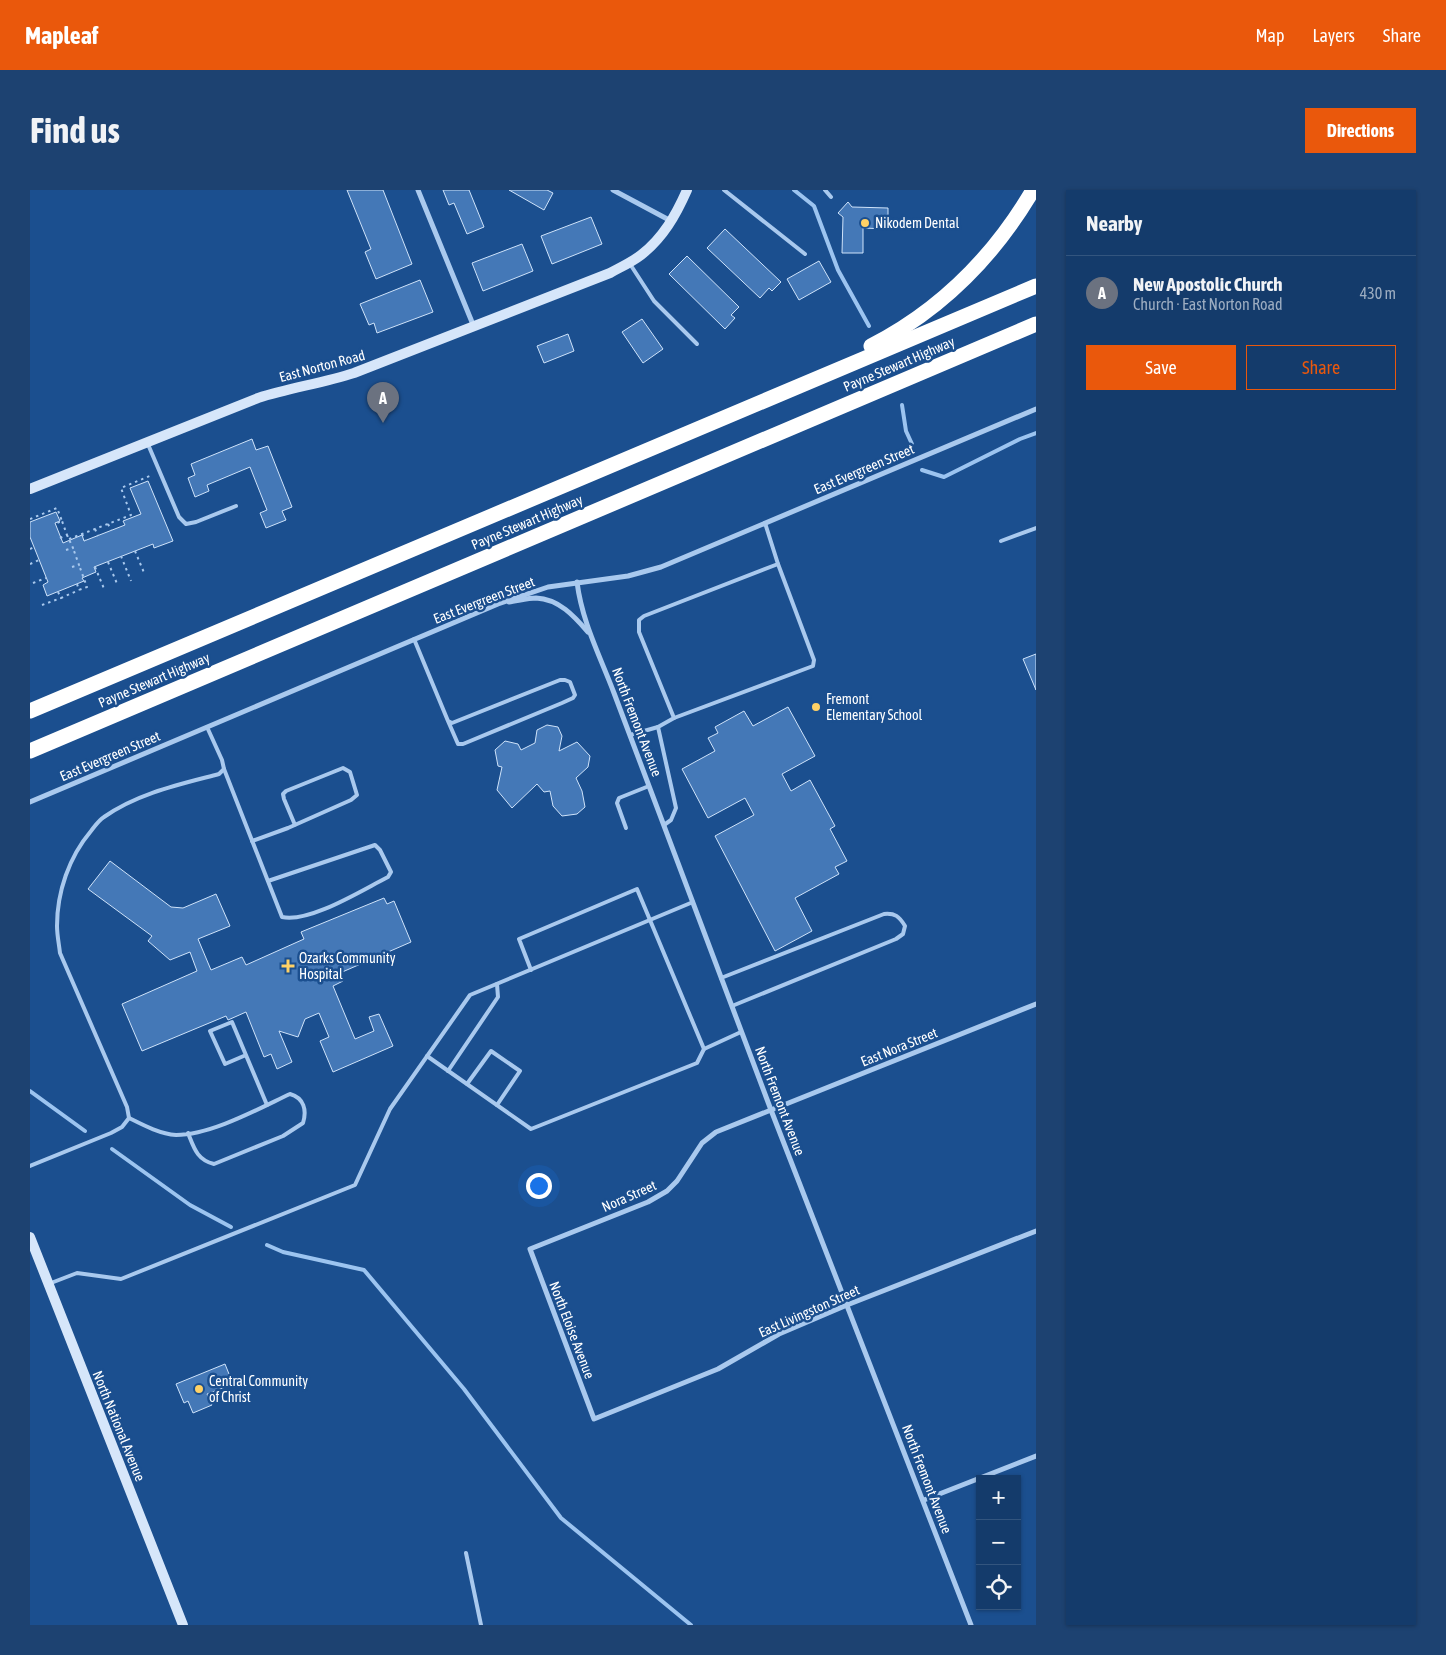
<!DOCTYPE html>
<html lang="en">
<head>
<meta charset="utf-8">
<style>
	:root { --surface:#143b6b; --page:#1d4271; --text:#f1f3f6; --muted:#9dadc1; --line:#33557e; --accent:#ea580c }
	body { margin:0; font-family:"Asap Condensed",sans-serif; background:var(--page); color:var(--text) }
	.controls { position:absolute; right:15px; bottom:15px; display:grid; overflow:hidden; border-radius:0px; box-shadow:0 1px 4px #0004 }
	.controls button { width:45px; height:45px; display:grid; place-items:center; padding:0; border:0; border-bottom:1px solid var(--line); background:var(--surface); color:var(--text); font:25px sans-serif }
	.you { position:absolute; left:508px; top:995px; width:18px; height:18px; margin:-12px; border:4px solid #fff; border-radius:50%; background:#1a73e8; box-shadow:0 0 0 8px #1a73e833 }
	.badge { display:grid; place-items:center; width:32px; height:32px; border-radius:50%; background:var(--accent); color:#fff; font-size:16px; font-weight:700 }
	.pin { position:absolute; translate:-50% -41px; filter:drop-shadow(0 1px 2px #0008) }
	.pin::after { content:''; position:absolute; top:26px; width:18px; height:15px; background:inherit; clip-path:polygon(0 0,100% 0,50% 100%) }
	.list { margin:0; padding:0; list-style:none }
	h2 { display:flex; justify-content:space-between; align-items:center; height:65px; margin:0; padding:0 20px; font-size:21px }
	h2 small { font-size:16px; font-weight:400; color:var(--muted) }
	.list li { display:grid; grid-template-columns:32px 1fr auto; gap:15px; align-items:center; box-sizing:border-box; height:75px; padding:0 20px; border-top:1px solid var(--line) }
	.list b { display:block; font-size:19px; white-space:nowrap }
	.list p { margin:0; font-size:16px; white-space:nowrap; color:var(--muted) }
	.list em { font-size:16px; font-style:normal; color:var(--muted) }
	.actions { display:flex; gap:10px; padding:15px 20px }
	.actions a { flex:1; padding:11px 0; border:1px solid var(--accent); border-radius:0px; text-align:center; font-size:18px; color:var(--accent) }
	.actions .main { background:var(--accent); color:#fff }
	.icon { flex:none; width:28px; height:28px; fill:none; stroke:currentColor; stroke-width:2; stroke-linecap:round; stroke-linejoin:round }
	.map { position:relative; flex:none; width:1006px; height:1435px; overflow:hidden; border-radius:0px }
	header { display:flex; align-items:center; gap:30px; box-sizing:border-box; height:70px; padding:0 25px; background:var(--accent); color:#fff }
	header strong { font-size:24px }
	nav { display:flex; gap:28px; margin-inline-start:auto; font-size:18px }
	.intro { display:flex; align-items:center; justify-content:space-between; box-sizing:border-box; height:120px; padding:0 30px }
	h1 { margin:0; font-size:35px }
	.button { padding:12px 22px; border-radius:0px; background:var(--accent); color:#fff; font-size:18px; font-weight:700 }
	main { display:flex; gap:30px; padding:0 30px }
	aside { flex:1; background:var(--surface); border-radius:0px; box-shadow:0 1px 4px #0004 }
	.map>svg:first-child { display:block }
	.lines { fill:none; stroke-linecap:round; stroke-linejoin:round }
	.stream { stroke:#9cc4f0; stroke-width:4 }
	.building { fill:#4478b7; stroke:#cfe3fa }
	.path { stroke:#a9c9ee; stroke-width:2; stroke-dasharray:2.5 4; stroke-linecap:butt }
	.lane { stroke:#a9c9ee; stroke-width:4 }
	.street { stroke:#a9c9ee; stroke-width:5 }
	.secondary { stroke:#d6e6fa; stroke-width:10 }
	.highway { stroke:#fff; stroke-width:15 }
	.poi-dot { fill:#ffd166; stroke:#1b4f8f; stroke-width:2 }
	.labels { text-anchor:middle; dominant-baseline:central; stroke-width:5; stroke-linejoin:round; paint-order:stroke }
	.poi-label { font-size:14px; fill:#fff; stroke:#1b4f8f; text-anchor:start }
	.street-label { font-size:14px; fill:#fff; stroke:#1b4f8f }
</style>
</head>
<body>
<header>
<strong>Mapleaf</strong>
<nav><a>Map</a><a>Layers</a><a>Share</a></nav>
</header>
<div class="intro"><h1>Find us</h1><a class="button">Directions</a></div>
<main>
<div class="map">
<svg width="1006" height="1435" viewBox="0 0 1006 1435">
	<rect width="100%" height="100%" fill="#1b4f8f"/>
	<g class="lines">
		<!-- stream -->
		<g class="stream">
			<path d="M764 0 784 16 808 80 839 136"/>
			<path d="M872 215 876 241 882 254"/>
			<path d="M892 280 914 287 990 249 1006 243"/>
			<path d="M0 901 55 941"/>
			<path d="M82 959 160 1015 201 1037"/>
			<path d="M237 1055 253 1062 334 1080 434 1199 531 1328 661 1435"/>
		</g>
	</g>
	<!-- building -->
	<g class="building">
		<path d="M317 0H353L382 74 346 89 335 62 341 59Z"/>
		<path d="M413 0H439L454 37 437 44 424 13 419 15Z"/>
		<path d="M479 0H517L523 3 514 20Z"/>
		<path d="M818 12 822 17 858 18V39L833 38V63H812L813 27 808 23Z"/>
		<path d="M561 27 572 54 522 74 511 46Z"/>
		<path d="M695 39 751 92 742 101 739 98 730 108 677 58Z"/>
		<path d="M492 54 503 81 453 101 442 73Z"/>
		<path d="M657 66 709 117 701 125 705 128 695 139 639 84Z"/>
		<path d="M789 71 801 92 769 110 757 89Z"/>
		<path d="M390 90 403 122 347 143 344 133 339 135 330 114Z"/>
		<path d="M612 129 633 159 613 173 592 142Z"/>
		<path d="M538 144 544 161 514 173 507 156Z"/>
		<path d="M222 249 226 260 238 256 262 317 252 321 256 330 236 338 230 323 237 320 220 277 177 295 179 301 165 307 158 288 165 285 161 274Z"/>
		<path d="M118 291 143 351 124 358 123 354 64 377 66 382 52 388 54 391 17 406 13 395 18 392 0 347V332L26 322 30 331 25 333 33 353 52 345 54 351 95 335 93 331 111 324 100 298Z"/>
		<path d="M1006 464V500L993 469Z"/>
		<path d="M758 517 785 566 752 584 761 601 780 590 805 636 800 639 817 671 805 677 809 684 765 708 782 741 745 761 685 646 724 625 715 608 678 628 652 579 685 561 678 548 688 543 685 537 714 521 723 536Z"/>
		<path d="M517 535 528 537 532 546 529 561 547 552 560 566 558 577 546 588 552 601 555 617 547 624 532 626 523 616 520 601 514 602 507 594 482 618 467 600 472 577 468 576 465 560 475 551 488 554 491 560 505 553 507 540Z"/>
		<path d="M80 671 141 717 153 718 186 704 200 736 168 749 181 780 212 767 216 775 274 749 271 742 354 708 357 714 364 711 381 752 310 783 313 791 303 796 325 849 344 841 339 827 349 824 363 856 303 882 290 851 299 847 289 823 275 829 268 847 249 841 262 872 247 879 241 864 234 867 216 822 198 830 196 826 112 861 92 814 167 781 160 762 140 770 118 751 122 746 58 699Z"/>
		<path d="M195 1174 203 1194 177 1204 182 1215 163 1223 158 1211 154 1213 146 1194Z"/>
	</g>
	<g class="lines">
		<!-- path -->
		<g class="path">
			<path d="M0 329 27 318 32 331 25 334"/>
			<path d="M78 334 81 340"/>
			<path d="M65 339 68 346"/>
			<path d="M52 344 55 351"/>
			<path d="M30 348 37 345 32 331"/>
			<path d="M39 349 101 325 91 298 122 285"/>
			<path d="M0 359 4 357"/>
			<path d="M36 360 43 358 37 345"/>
			<path d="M105 361 115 385"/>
			<path d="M91 366 101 391"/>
			<path d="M78 372 88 396"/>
			<path d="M0 374 9 370"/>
			<path d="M42 377 49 375 43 358"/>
			<path d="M65 377 75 401"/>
			<path d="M3 393 16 388"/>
			<path d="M47 394 49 400 57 397 49 375"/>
			<path d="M28 402 31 408 49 400"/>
			<path d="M12 415 31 408"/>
		</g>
		<!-- lane -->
		<g class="lane">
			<path d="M694 0 775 64"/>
			<path d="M795 0 801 7"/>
			<path d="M600 74 624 111 667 154"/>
			<path d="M117 252 149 327 156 334 166 332 206 316"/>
			<path d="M971 351 1006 338"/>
			<path d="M384 449 418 531 422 533 530 490H535L540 492 545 505 543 508 532 513 433 554H428L418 531"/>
			<path d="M644 528 783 476 784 470 748 374"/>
			<path d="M628 537 646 618 641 630 634 635"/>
			<path d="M600 545 628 537 644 528 609 442V430L614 426 748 374 735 333"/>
			<path d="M194 579 252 727C280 733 332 700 358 687L361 682 350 660 345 655 238 691"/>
			<path d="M596 638 587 613 589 608 619 596"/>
			<path d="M222 651 258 638 321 610 327 605 320 582 313 578 256 601 253 604 254 609 265 635"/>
			<path d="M501 780 489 749 607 699 674 859"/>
			<path d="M691 788 854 724C865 723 869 726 875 736L873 744 866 749 702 816"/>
			<path d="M216 865 195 874 180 841 202 832 237 915"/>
			<path d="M397 866 501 939 667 873 674 859 711 842"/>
			<path d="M418 881 468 807 467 794"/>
			<path d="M437 894 461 861 490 881 467 915"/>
			<path d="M99 928C113 935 130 944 146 945 181 945 228 919 260 904 274 908 277 920 273 933L253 946 184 974C167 970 164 958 158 943"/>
			<path d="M0 976 81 943 92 937 99 928 97 917 30 763C29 754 27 745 27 736 27 702 39 667 61 641 65 636 69 630 74 627 108 603 151 594 189 584L194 579 192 570 177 537"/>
			<path d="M21 1093 47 1083 91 1089 325 995 360 919 440 805 663 712"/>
			<path d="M436 1363 451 1435"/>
		</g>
		<!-- street -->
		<g class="street">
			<path d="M388 0 444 137"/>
			<path d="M583 0 641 31"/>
			<path d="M547 392C552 432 570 466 584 503L741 920 941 1435"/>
			<path d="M479 412C487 411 498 408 506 408 529 409 544 426 558 442"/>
			<path d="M0 612 468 414 518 397 598 386 631 377 1006 219"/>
			<path d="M1006 814 686 942 672 953 647 991 637 1001 618 1012 500 1059 564 1229 688 1179 749 1144 817 1115 1006 1041"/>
			<path d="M894 1310 1006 1266"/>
		</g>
		<!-- secondary -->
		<g class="secondary">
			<path d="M0 299 228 208C260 198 293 193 324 183L580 83C591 77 602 72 611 65 633 48 646 25 657 0"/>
			<path d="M0 1047 153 1435"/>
		</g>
		<!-- highway -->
		<g class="highway">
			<path d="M841 156C911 120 963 68 1003 0"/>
			<path d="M0 521 1006 96"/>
			<path d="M0 561 1006 134"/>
		</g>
	</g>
	<!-- markers -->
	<g class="poi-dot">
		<circle cx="835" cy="33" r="5"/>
		<circle cx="786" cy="517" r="5"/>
		<path d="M255.5 768.5h5v5h5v5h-5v5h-5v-5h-5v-5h5z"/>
		<circle cx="169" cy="1199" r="5"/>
	</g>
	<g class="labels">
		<!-- poi labels -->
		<g class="poi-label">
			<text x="845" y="33">Nikodem Dental</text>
			<text x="796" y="509">Fremont<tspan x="796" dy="16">Elementary School</tspan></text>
			<text x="269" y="768">Ozarks Community<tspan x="269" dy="16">Hospital</tspan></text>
			<text x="179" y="1191">Central Community<tspan x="179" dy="16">of Christ</tspan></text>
		</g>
		<!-- street labels -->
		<g class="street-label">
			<text transform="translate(869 174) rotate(-23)">Payne Stewart Highway</text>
			<text transform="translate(292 176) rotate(-15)">East Norton Road</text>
			<text transform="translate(834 279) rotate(-23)">East Evergreen Street</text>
			<text transform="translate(497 332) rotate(-23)">Payne Stewart Highway</text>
			<text transform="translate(454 410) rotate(-21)">East Evergreen Street</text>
			<text transform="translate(124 490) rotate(-23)">Payne Stewart Highway</text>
			<text transform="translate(607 532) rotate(69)">North Fremont Avenue</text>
			<text transform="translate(80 566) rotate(-23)">East Evergreen Street</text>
			<text transform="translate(869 857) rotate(-22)">East Nora Street</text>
			<text transform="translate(750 911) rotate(69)">North Fremont Avenue</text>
			<text transform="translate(599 1006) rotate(-24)">Nora Street</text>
			<text transform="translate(779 1121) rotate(-24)">East Livingston Street</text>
			<text transform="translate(542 1140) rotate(69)">North Eloise Avenue</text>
			<text transform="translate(89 1236) rotate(68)">North National Avenue</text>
			<text transform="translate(897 1289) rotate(69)">North Fremont Avenue</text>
		</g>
	</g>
</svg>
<div class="controls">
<button>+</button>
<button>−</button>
<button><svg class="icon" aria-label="locate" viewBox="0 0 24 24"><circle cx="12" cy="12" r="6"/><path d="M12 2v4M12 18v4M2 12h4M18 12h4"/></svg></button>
</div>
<div class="you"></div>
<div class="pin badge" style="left:353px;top:233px;background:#6b7280">A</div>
</div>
<aside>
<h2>Nearby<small></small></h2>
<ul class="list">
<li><span class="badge" style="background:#6b7280">A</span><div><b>New Apostolic Church</b><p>Church · East Norton Road</p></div><em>430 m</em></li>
</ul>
<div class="actions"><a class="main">Save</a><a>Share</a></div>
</aside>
</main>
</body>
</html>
